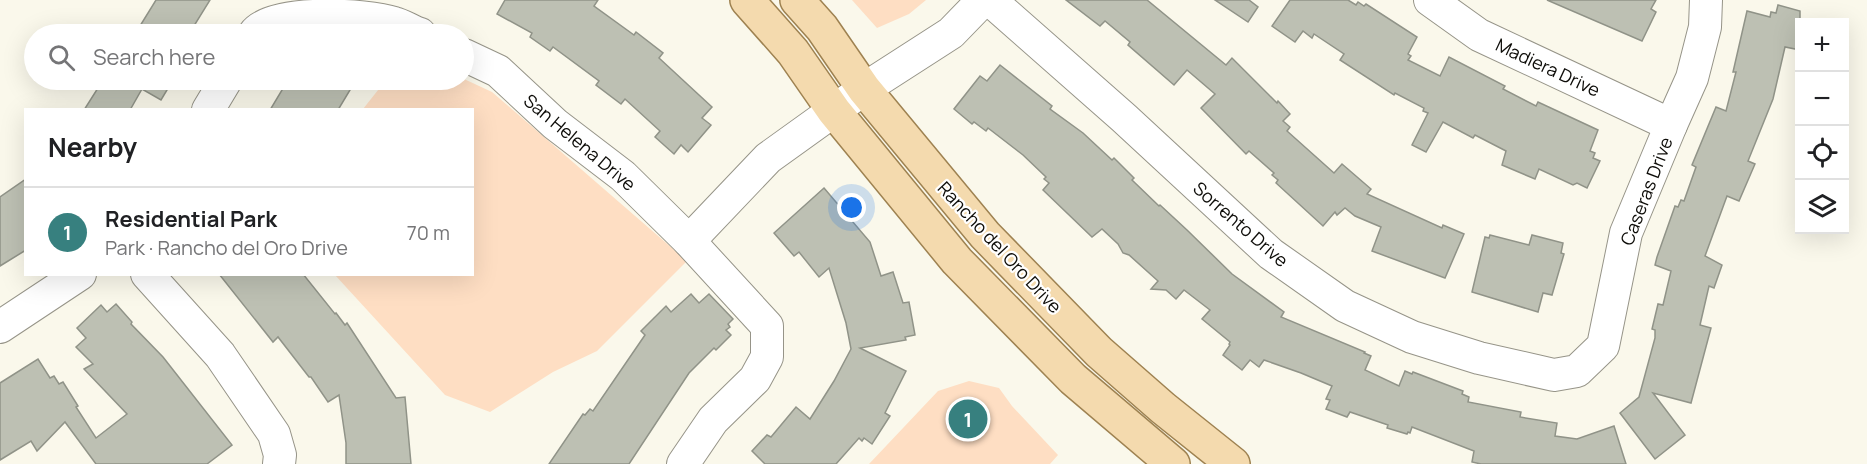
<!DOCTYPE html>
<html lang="en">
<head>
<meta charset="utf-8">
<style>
	:root { --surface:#fff; --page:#f6f6f6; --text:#202124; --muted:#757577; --line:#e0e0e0; --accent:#37807f }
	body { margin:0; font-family:Manrope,sans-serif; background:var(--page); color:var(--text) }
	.controls { position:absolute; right:18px; top:18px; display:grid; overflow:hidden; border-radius:0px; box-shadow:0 6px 24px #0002 }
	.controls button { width:54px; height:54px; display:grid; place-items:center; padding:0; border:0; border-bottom:2px solid var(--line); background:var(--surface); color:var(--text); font:30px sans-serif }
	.you { position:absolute; left:852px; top:208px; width:21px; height:21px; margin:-15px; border:4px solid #fff; border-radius:50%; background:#1a73e8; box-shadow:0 0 0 9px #1a73e833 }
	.badge { display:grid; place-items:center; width:39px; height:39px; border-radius:50%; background:var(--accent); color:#fff; font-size:20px; font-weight:700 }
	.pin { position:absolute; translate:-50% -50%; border:3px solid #fff; box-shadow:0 2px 6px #0006 }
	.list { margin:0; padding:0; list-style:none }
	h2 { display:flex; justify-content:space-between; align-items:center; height:78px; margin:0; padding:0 24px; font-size:26px }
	h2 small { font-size:20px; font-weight:400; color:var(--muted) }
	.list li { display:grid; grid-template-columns:39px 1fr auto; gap:18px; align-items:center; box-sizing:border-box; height:90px; padding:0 24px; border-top:2px solid var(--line) }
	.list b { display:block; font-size:22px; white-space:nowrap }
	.list p { margin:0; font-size:20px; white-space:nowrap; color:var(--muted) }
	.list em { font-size:20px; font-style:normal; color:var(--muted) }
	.icon { flex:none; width:33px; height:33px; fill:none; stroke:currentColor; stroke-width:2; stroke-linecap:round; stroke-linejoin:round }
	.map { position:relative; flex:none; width:1867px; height:464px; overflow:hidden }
	.search { position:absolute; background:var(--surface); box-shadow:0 6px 24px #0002; left:24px; top:24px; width:450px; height:66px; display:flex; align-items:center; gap:15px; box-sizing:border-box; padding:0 21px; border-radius:33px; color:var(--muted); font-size:22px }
	.panel { position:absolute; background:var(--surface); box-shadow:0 6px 24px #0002; left:24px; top:108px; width:450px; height:168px; border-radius:0px }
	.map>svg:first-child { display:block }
	.green { fill:#fedec3 }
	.building { fill:#bdc0b3; stroke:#909388; stroke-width:1.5 }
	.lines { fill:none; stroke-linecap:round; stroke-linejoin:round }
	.minor-casing { stroke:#969488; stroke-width:34 }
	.major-casing { stroke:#9e8251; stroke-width:36 }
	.minor { stroke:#fff; stroke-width:32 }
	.major { stroke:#f4daae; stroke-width:33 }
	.labels { text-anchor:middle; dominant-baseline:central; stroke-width:4.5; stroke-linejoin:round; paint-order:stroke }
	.street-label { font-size:18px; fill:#0d0c08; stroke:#fff }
</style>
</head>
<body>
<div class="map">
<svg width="1867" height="464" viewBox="0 0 1867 464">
	<rect width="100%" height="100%" fill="#faf8eb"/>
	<!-- green -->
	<g class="green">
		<path d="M852 0H926L909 14 877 28Z"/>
		<path d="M464 79 492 92 687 261 597 351 553 372 490 412 445 395 335 275 472 274V110L363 109 386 80Z"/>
		<path d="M969 381 999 388 1012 406 1058 455 1050 464H869L938 391Z"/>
	</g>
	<!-- building -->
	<g class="building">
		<path d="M156 0H210L189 34H135Z"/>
		<path d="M505 0H598L594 6 634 35 636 32 663 53 659 58 712 107 702 118 711 125 688 152 681 145 674 154 655 137 660 131 625 99 621 104 596 85 599 81 553 47 550 51 530 37 532 33 497 14Z"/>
		<path d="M1066 0H1147L1226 65 1232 58 1277 103 1278 101 1290 114 1283 121 1290 127 1287 131 1334 173 1342 164 1371 189 1367 194 1442 228 1443 225 1464 234 1445 278 1372 251 1381 227 1355 216 1345 208 1337 215 1335 212 1323 226 1276 183 1278 180 1272 175 1274 173 1249 151 1246 154 1201 108 1215 94 1187 70 1174 85 1128 45 1130 42 1105 21 1100 26Z"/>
		<path d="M1215 0H1249L1258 7 1248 22Z"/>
		<path d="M1290 0H1348L1356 5 1358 2 1364 6 1366 4 1417 37 1408 54 1411 56 1408 60 1440 76 1449 57 1505 86 1503 89 1536 106 1538 102 1598 130 1590 151 1595 153 1593 158 1600 161 1587 188 1577 183 1573 185 1539 169 1535 179 1502 165 1506 151 1475 135 1473 138 1443 122 1426 152 1412 145 1428 113 1423 111 1424 108 1395 93 1394 95 1340 60 1344 54 1314 34 1312 38 1303 31 1295 42 1272 26Z"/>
		<path d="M1547 0H1656L1651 9 1656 12 1642 41Z"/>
		<path d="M1778 5 1800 11V50L1785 47 1773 99 1748 161 1755 164 1739 201 1727 196 1705 256 1722 265 1714 288 1709 286 1700 325 1711 328 1691 403 1653 393 1685 435 1655 459 1620 413 1639 397 1655 338V330L1652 329 1658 304 1663 305 1671 271 1655 265 1657 257 1675 206 1678 207 1681 200 1684 201 1696 167 1692 165 1716 107 1726 111 1736 72H1733L1747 11 1770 17 1771 12 1776 13Z"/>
		<path d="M1000 65 1052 106 1050 109 1083 133 1112 160 1114 158 1134 178 1132 180 1159 206 1160 205 1187 230 1232 274 1284 312 1281 317 1365 352 1364 353 1371 356 1365 370 1399 386 1405 371 1412 374 1413 372 1463 391 1462 394 1469 397 1468 402 1521 412 1520 417 1557 423 1555 436 1577 439 1614 426 1626 464H1481L1472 462 1474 451 1412 427 1410 433 1408 432 1407 434 1387 428 1388 425 1350 412 1347 417 1326 409 1330 400 1326 399 1332 386 1301 373 1264 360 1259 367 1250 360 1242 370 1223 355 1230 345 1229 344 1230 342 1202 319 1210 310 1184 290 1176 299 1166 290 1151 289 1158 281 1129 255 1123 253 1118 244 1102 229 1092 237 1043 190 1049 183 1044 179 1046 177 1023 155 988 128 986 131 974 122 972 124 954 109 980 76 987 81Z"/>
		<path d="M103 80H173L161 100 142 89 130 110H84Z"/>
		<path d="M288 80H356L338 110H270Z"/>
		<path d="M26 179V250L0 266V197Z"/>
		<path d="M824 188 870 242 881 276 893 272 903 303 909 302 915 335 905 337 906 340 860 348 906 371 885 413 890 416 872 444 864 438 862 441 859 438 836 464H765L752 451 767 435 771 437 796 407 810 419 834 381 851 349 846 323 829 268 819 277 799 252 794 256 774 233Z"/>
		<path d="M1490 235 1529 245 1532 235 1563 243 1561 253 1564 254 1552 295 1543 293 1538 312 1472 292 1485 237 1489 238Z"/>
		<path d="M219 274H303L335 314 336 313 345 325 347 323 396 398 405 397 411 464H346V443L339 395 328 402 311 377H309L278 337 273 342Z"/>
		<path d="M691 294 699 303 709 294 733 319 728 324 730 327 726 330 731 335 716 350 714 348 689 373 629 464H549L583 414 585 415 590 409 593 411 645 335 641 331 666 306 671 312Z"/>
		<path d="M116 304 132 322 131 324 163 357 232 445 207 464H96L65 422 37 451 31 441 0 460V383L38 359 50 378 54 376 59 384 63 382 78 406 76 407 96 438 127 414 84 369 93 364 76 347 86 338 77 328 101 305 107 312Z"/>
	</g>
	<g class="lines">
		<!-- minor casing -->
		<g class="minor-casing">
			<g id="minor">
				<path d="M990 0 1124 118 1271 254 1345 306 1412 337 1479 358 1554 375 1577 371 1603 346 1626 233 1671 125 1692 78 1705 27 1706 0"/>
				<path d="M1430 0 1479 35 1671 125"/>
				<path d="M254 34C271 9 367 14 394 23 403 25 411 31 420 34"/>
				<path d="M464 55 498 71 555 124 623 176 689 241 767 326V357L755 379 713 420 683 464"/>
				<path d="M208 110 226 80"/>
				<path d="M689 241 768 158 864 89 951 33 983 0"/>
				<path d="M147 274 220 355 274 434 280 455 279 464"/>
				<path d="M0 327 80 274"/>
			</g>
		</g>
		<!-- major casing -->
		<g class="major-casing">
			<g id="major">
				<path d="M747 0 793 52 834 111 957 261 1073 379 1173 464"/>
				<path d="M797 0 822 28 864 89 985 235 1099 352 1163 408 1233 464"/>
			</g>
		</g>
		<!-- minor -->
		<use href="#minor" class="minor"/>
		<!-- major -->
		<use href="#major" class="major"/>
	</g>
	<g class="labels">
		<!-- street labels -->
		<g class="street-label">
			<text transform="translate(1548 67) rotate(25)">Madiera Drive</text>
			<text transform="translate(580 142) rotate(40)">San Helena Drive</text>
			<text transform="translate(1646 191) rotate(-69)">Caseras Drive</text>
			<text transform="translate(1241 224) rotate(41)">Sorrento Drive</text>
			<text transform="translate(1000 247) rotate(47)">Rancho del Oro Drive</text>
		</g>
	</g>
</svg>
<div class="controls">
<button>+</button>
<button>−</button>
<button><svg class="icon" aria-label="locate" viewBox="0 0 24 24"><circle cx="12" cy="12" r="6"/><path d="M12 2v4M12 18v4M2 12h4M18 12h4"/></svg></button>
<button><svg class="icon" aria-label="layers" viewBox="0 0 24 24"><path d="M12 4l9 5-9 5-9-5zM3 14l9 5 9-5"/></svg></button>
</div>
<div class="you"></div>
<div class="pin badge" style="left:968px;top:419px">1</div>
<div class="search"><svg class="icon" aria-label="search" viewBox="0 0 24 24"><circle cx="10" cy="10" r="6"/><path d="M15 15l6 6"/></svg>Search here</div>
<section class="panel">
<h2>Nearby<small></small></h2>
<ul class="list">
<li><span class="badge">1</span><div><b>Residential Park</b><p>Park · Rancho del Oro Drive</p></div><em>70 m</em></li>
</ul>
</section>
</div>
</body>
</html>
